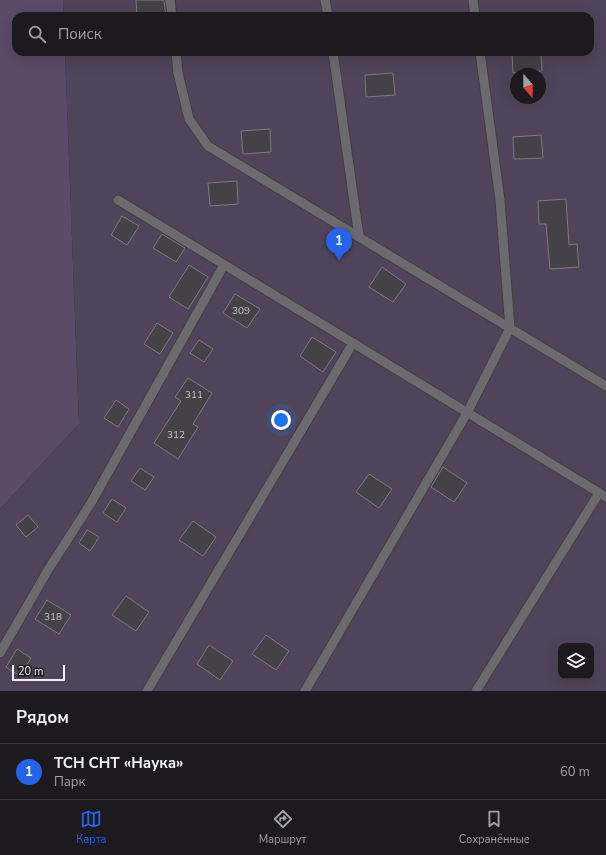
<!DOCTYPE html>
<html lang="ru">
<head>
<meta charset="utf-8">
<style>
	:root { --surface:#1d1a1f; --page:#252328; --text:#f1f3f6; --muted:#a0a1a4; --line:#3b383d; --accent:#2563eb }
	body { margin:0; font-family:"Nunito Sans",sans-serif; background:var(--page); color:var(--text) }
	.controls { position:absolute; right:12px; bottom:12px; display:grid; overflow:hidden; border-radius:8px; box-shadow:0 4px 16px #0002 }
	.controls button { width:36px; height:36px; display:grid; place-items:center; padding:0; border:0; border-bottom:1px solid var(--line); background:var(--surface); color:var(--text); font:20px sans-serif }
	.compass { position:absolute; left:510px; top:68px; width:36px; height:36px; border-radius:50%; background:var(--surface); box-shadow:0 4px 16px #0002; rotate:159deg }
	.scale { position:absolute; left:12px; bottom:10px; width:53px; box-sizing:border-box; padding-left:4px; border:2px solid #f2f0f4; border-top:0; font-size:11px; line-height:14px; white-space:nowrap; color:#f2f0f4; -webkit-text-stroke:3px #1d1a20; paint-order:stroke }
	.you { position:absolute; left:281px; top:420px; width:14px; height:14px; margin:-10px; border:3px solid #fff; border-radius:50%; background:#1a73e8; box-shadow:0 0 0 6px #1a73e833 }
	.badge { display:grid; place-items:center; width:26px; height:26px; border-radius:50%; background:var(--accent); color:#fff; font-size:13px; font-weight:700 }
	.pin { position:absolute; translate:-50% -33px; filter:drop-shadow(0 1px 2px #0008) }
	.pin::after { content:''; position:absolute; top:21px; width:14px; height:12px; background:inherit; clip-path:polygon(0 0,100% 0,50% 100%) }
	.list { margin:0; padding:0; list-style:none }
	h2 { display:flex; justify-content:space-between; align-items:center; height:52px; margin:0; padding:0 16px; font-size:17px }
	h2 small { font-size:13px; font-weight:400; color:var(--muted) }
	.list li { display:grid; grid-template-columns:26px 1fr auto; gap:12px; align-items:center; box-sizing:border-box; height:56px; padding:0 16px; border-top:1px solid var(--line) }
	.list b { display:block; font-size:15px; white-space:nowrap }
	.list p { margin:0; font-size:13px; white-space:nowrap; color:var(--muted) }
	.list em { font-size:13px; font-style:normal; color:var(--muted) }
	.icon { flex:none; width:22px; height:22px; fill:none; stroke:currentColor; stroke-width:2; stroke-linecap:round; stroke-linejoin:round }
	.map { position:relative; flex:none; width:606px; height:691px; overflow:hidden }
	.search { position:absolute; background:var(--surface); box-shadow:0 4px 16px #0002; left:12px; right:12px; top:12px; height:44px; display:flex; align-items:center; gap:10px; box-sizing:border-box; padding:0 14px; border-radius:12px; color:var(--muted); font-size:15px }
	.sheet { height:108px; background:var(--surface) }
	nav { display:flex; justify-content:space-around; align-items:center; box-sizing:border-box; height:56px; border-top:1px solid var(--line); background:var(--surface); font-size:11px; color:var(--muted) }
	nav a { display:grid; justify-items:center; gap:2px }
	nav .on { color:var(--accent) }
	.map>svg:first-child { display:block }
	.green { fill:#4f4459; fill-rule:evenodd }
	.forest { fill:#5b4a68 }
	.building { fill:#454148; stroke:#7e7a81 }
	.lines { fill:none; stroke-linecap:round; stroke-linejoin:round }
	.service-casing { stroke:#423f44; stroke-width:11 }
	.service { stroke:#6d6970; stroke-width:9 }
	.labels { text-anchor:middle; dominant-baseline:central; stroke-width:3.5; stroke-linejoin:round; paint-order:stroke }
	.number-label { font-size:10px; fill:#c7c4c9 }
</style>
</head>
<body>
<div class="map">
<svg width="606" height="691" viewBox="0 0 606 691">
	<rect width="100%" height="100%" fill="#272329"/>
	<!-- green -->
	<path class="green" d="M63 0H606V691H0V509L79 424 65 52H590V16H64ZM516 74H540V98H516ZM561 646H591V676H561Z"/>
	<!-- forest -->
	<path class="forest" d="M0 0H63L64 16H16V52H65L79 424 0 509Z"/>
	<!-- building -->
	<g class="building">
		<path d="M136 0H164L166 16H137Z"/>
		<path d="M512 52H541L542 71 513 73Z"/>
		<path d="M393 73 395 95 366 97 365 75Z"/>
		<path d="M270 129 271 152 243 154 241 131Z"/>
		<path d="M541 135 543 158 514 159 513 137Z"/>
		<path d="M237 181 238 204 210 206 208 183Z"/>
		<path d="M566 199 569 245 577 244 579 267 550 269 546 224H539L538 201Z"/>
		<path d="M122 216 139 226 127 245 111 235Z"/>
		<path d="M162 234 185 248 176 262 153 248Z"/>
		<path d="M189 265 208 277 188 309 169 297Z"/>
		<path d="M382 267 406 284 393 302 369 287Z"/>
		<path d="M235 294 260 309 247 328 223 313Z"/>
		<path d="M157 323 173 333 160 354 144 344Z"/>
		<path d="M312 337 336 352 323 372 300 356Z"/>
		<path d="M199 340 213 349 204 362 190 353Z"/>
		<path d="M188 378 212 393 193 424 198 427 178 459 154 443 181 401 175 397Z"/>
		<path d="M116 400 129 409 118 427 104 418Z"/>
		<path d="M443 467 467 483 454 502 431 487Z"/>
		<path d="M140 468 154 477 145 490 131 481Z"/>
		<path d="M369 474 392 489 379 508 356 492Z"/>
		<path d="M112 499 126 508 117 522 103 513Z"/>
		<path d="M28 515 38 527 26 537 16 525Z"/>
		<path d="M193 521 216 537 203 556 179 540Z"/>
		<path d="M87 530 99 537 90 551 79 543Z"/>
		<path d="M126 596 149 612 136 631 112 615Z"/>
		<path d="M47 600 71 615 59 634 35 619Z"/>
		<path d="M266 635 289 651 276 670 252 654Z"/>
		<path d="M209 645 233 661 220 680 197 664Z"/>
		<path d="M17 649 31 658 20 676 6 667Z"/>
	</g>
	<g class="lines">
		<!-- service casing -->
		<g class="service-casing">
			<g id="service">
				<path d="M170 0 172 16"/>
				<path d="M325 0 328 16"/>
				<path d="M473 0 475 16"/>
				<path d="M176 52 178 73 189 119 208 146 606 386"/>
				<path d="M333 52 359 237"/>
				<path d="M118 200 606 497"/>
				<path d="M0 653 48 570 91 503 224 265"/>
				<path d="M147 691 353 343"/>
				<path d="M305 691 467 413 510 328 500 200 480 52"/>
				<path d="M476 691 599 493"/>
			</g>
		</g>
		<!-- service -->
		<use href="#service" class="service"/>
	</g>
	<g class="labels">
		<!-- number labels -->
		<g class="number-label">
			<text x="241" y="311">309</text>
			<text x="194" y="395">311</text>
			<text x="176" y="435">312</text>
			<text x="53" y="617">318</text>
		</g>
	</g>
</svg>
<div class="controls">
<button><svg class="icon" aria-label="layers" viewBox="0 0 24 24"><path d="M12 4l9 5-9 5-9-5zM3 14l9 5 9-5"/></svg></button>
</div>
<svg class="compass" viewBox="-18 -18 36 36"><path d="M0-13l5 13h-10z" fill="#e53935"/><path d="M0 13l5-13h-10z" fill="#a0a1a4"/></svg>
<div class="scale">20 m</div>
<div class="you"></div>
<div class="pin badge" style="left:339px;top:261px">1</div>
<div class="search"><svg class="icon" aria-label="search" viewBox="0 0 24 24"><circle cx="10" cy="10" r="6"/><path d="M15 15l6 6"/></svg>Поиск</div>
</div>
<section class="sheet">
<h2>Рядом<small></small></h2>
<ul class="list">
<li><span class="badge">1</span><div><b>ТСН СНТ «Наука»</b><p>Парк</p></div><em>60 m</em></li>
</ul>
</section>
<nav>
<a class="on"><svg class="icon" aria-label="map" viewBox="0 0 24 24"><path d="M3 6l6-2 6 2 6-2v14l-6 2-6-2-6 2zM9 4v14M15 6v14"/></svg>Карта</a>
<a><svg class="icon" aria-label="directions" viewBox="0 0 24 24"><path d="M12 3l9 9-9 9-9-9zM9 14v-3h6M13 9l2 2-2 2"/></svg>Маршрут</a>
<a><svg class="icon" aria-label="saved" viewBox="0 0 24 24"><path d="M7 4h10v16l-5-4-5 4z"/></svg>Сохранённые</a>
</nav>
</body>
</html>
